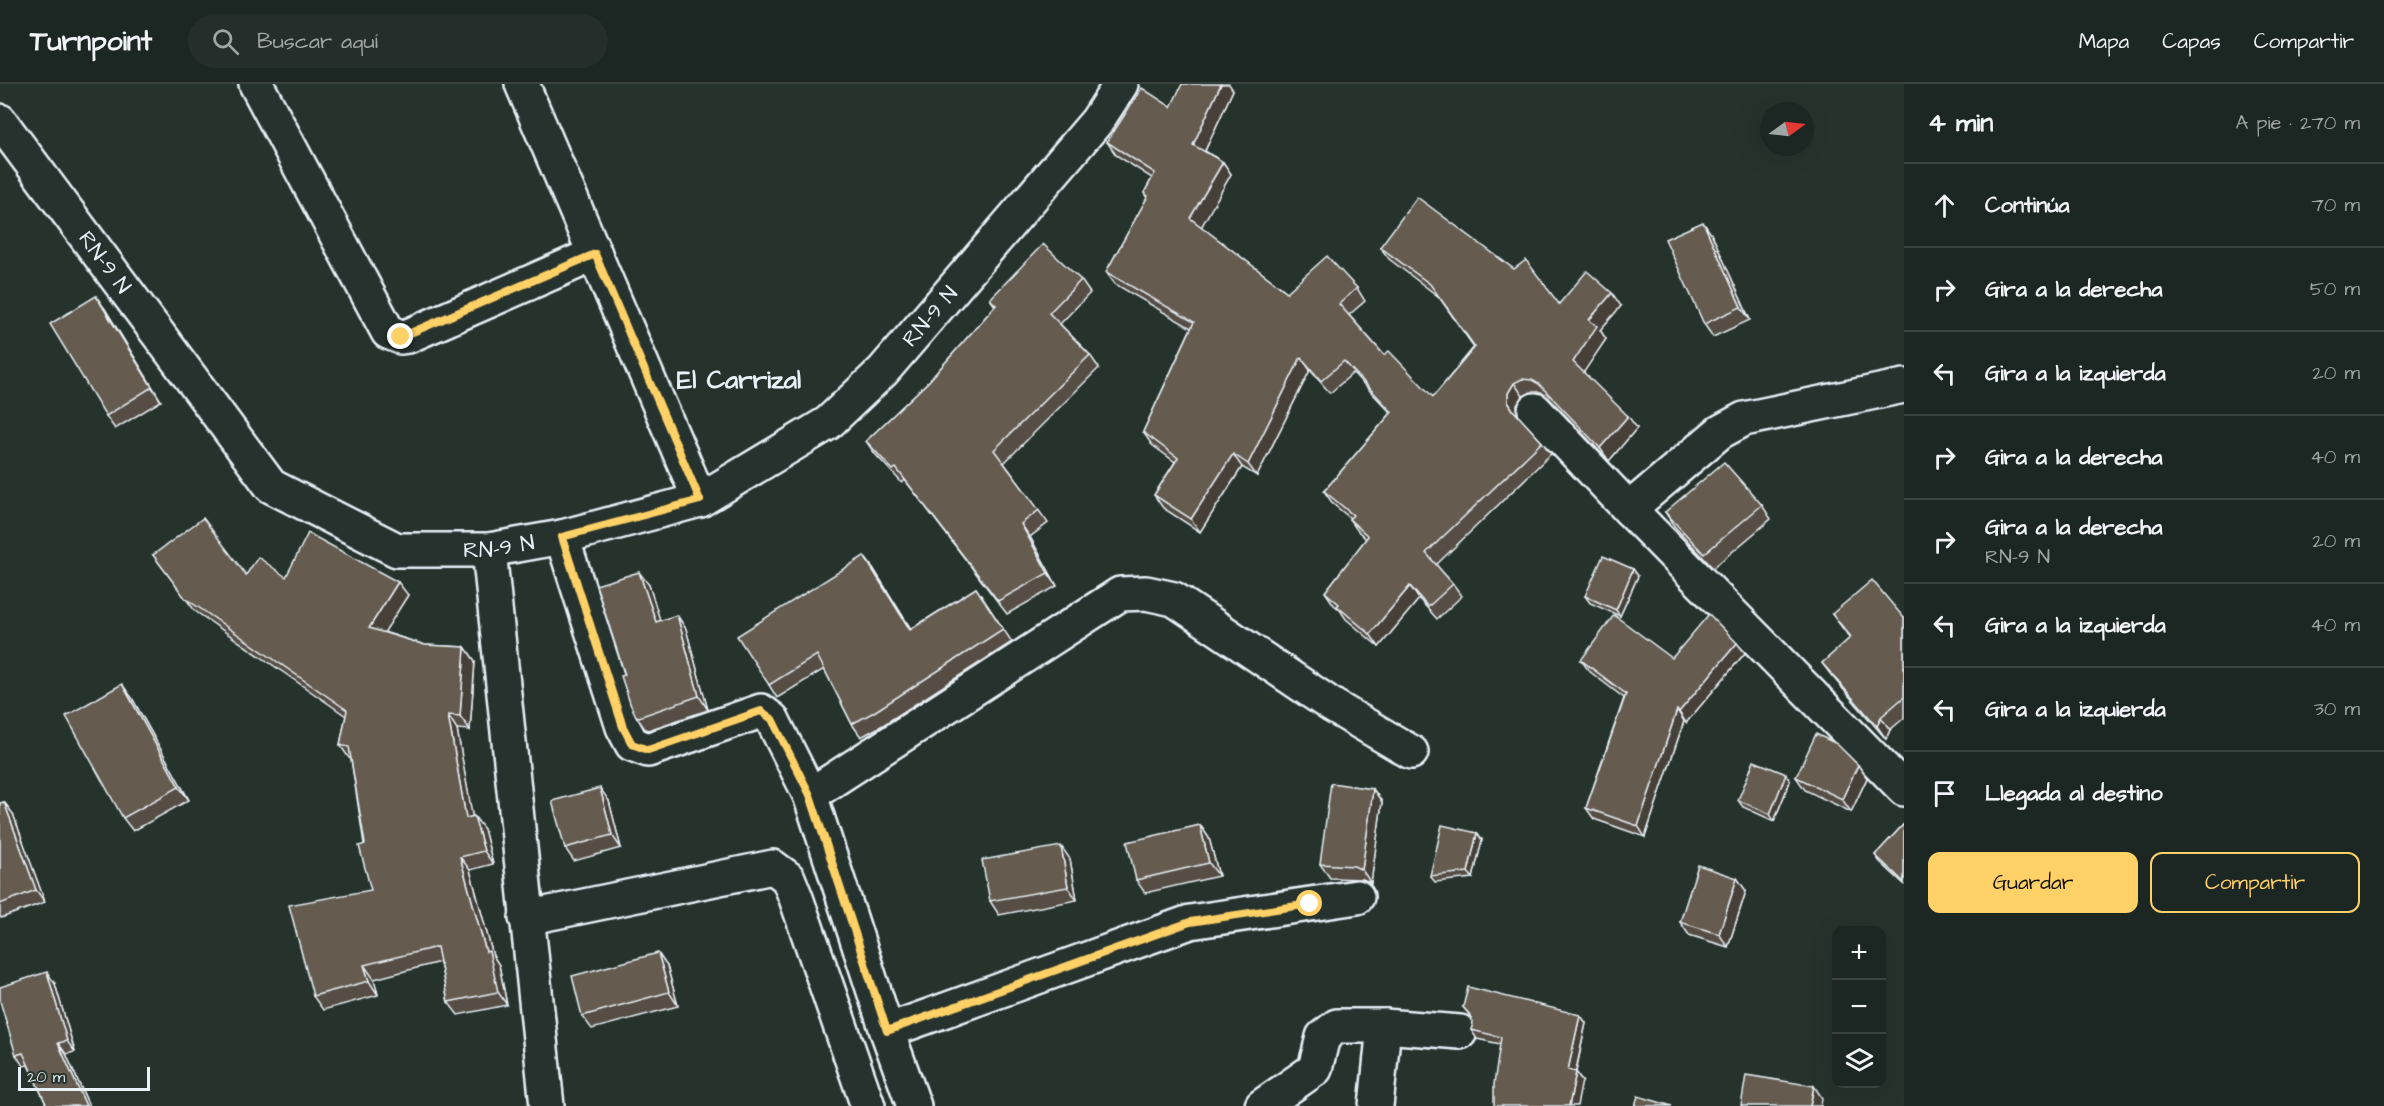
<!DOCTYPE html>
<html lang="es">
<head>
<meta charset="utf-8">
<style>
	:root { --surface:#1c2622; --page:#252e2a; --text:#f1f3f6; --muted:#a0a5a5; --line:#3a4340; --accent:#ffd166 }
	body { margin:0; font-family:"Architects Daughter",sans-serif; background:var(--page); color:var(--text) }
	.controls { position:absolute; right:18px; bottom:18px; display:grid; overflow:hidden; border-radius:12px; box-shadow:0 6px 24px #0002 }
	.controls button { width:54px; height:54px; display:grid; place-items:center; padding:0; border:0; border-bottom:2px solid var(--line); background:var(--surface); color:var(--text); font:30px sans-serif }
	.compass { position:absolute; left:1760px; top:18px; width:54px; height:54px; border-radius:50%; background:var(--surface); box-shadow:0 6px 24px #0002; rotate:75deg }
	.scale { position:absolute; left:18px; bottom:15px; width:132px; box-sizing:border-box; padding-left:6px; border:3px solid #e8f1f8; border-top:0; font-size:16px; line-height:21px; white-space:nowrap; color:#e8f1f8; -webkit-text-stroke:4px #26332d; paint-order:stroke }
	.stop { position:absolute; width:18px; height:18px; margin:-14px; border:4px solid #ffd166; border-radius:50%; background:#fff }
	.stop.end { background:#ffd166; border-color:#fff; box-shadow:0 2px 6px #0008 }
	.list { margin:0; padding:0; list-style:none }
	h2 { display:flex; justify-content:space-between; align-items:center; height:78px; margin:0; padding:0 24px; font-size:26px }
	h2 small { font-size:20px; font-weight:400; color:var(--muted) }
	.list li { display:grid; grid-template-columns:39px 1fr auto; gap:18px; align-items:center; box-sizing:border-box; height:84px; padding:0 24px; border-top:2px solid var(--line) }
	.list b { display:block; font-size:22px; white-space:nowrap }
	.list p { margin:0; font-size:20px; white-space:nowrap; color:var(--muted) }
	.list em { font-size:20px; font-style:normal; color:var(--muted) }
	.actions { display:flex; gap:12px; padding:18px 24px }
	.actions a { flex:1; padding:14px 0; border:2px solid var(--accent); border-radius:12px; text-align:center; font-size:21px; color:var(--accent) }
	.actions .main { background:var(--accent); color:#111 }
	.icon { flex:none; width:33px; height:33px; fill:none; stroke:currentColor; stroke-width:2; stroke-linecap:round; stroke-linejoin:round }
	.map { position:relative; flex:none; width:1904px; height:1022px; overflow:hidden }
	header { display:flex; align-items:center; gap:36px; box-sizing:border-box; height:84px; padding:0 30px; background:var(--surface); border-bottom:2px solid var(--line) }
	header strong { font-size:28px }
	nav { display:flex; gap:33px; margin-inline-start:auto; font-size:21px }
	.search { width:420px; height:54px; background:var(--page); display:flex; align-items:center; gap:15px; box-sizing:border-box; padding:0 21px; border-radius:33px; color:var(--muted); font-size:22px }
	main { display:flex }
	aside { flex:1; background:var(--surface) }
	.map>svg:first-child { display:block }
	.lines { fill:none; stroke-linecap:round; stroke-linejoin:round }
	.minor-casing { stroke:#e8f1f8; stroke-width:38 }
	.primary-casing { stroke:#e8f1f8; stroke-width:38 }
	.minor { stroke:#26332d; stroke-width:33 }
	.primary { stroke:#26332d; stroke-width:33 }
	.wall { fill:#574e45; stroke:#e8f1f8; stroke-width:1.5 }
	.shaded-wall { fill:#474038; stroke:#e8f1f8; stroke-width:1.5 }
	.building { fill:#655b50; stroke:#e8f1f8; stroke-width:1.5 }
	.route { stroke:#ffd166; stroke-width:8 }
	.labels { text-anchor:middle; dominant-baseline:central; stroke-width:4.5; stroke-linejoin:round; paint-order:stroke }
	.street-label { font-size:22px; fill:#e8f1f8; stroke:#26332d }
	.quarter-label { font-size:26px; font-weight:bold; fill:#e8f1f8; stroke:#26332d }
</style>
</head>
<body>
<header>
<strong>Turnpoint</strong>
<div class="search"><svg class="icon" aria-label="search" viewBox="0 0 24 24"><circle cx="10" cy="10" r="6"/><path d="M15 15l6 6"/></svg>Buscar aquí</div>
<nav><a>Mapa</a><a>Capas</a><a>Compartir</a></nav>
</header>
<main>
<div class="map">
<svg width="1904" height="1022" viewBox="0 0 1904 1022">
	<rect width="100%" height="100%" fill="#26332d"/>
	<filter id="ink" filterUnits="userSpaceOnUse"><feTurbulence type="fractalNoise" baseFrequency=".0167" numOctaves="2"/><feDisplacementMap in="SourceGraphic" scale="12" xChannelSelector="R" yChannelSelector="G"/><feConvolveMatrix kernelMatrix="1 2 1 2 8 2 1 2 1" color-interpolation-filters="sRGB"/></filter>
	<g filter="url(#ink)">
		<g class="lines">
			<!-- minor casing -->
			<g class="minor-casing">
				<g id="minor">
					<path d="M256 0 388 248 401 253 408 252 595 170"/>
					<path d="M522 0 700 416"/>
					<path d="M1535 326 1629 425 1904 705"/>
					<path d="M1629 425 1720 348 1744 335 1904 302"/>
					<path d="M562 453 623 643 632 660 648 666 761 627 772 635 810 711 887 947 914 1022"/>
					<path d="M489 466 547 1022"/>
					<path d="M810 711 1120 510 1146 509 1174 515 1333 622 1411 668"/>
					<path d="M526 834 773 783 788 794 796 814 868 1022"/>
					<path d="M887 947 1190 838 1357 813"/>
					<path d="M1262 1022 1315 985 1323 953 1337 942H1384L1460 948"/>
					<path d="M1376 1022 1384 942"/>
				</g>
			</g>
			<!-- primary casing -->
			<g class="primary-casing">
				<g id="primary">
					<path id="s1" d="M0 37 271 402 397 466H489L562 453 700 416 828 339 883 287 1097 37 1121 0"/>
				</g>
			</g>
			<!-- minor -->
			<use href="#minor" class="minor"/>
			<!-- primary -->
			<use href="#primary" class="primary"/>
		</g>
		<!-- wall -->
		<g class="wall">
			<path d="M1233 6 1205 67 1223 78 1231 90 1201 143 1287 208 1357 204 1365 217 1349 231 1384 271 1433 313 1474 263 1439 213 1389 175 1380 163 1559 220 1621 222 1600 246 1606 255 1583 288 1637 344 1609 377 1548 313 1541 308H1531L1523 312 1517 321V331L1542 358 1551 370 1436 481 1453 500 1462 512 1437 535 1419 515 1379 563 1346 535 1340 526 1334 521 1325 508 1366 455 1358 447 1349 435 1350 434 1333 420 1324 407 1391 329 1353 289 1330 309 1310 286 1257 392 1242 383 1200 448 1163 424 1154 411 1175 378 1152 361 1143 348 1191 244 1115 200 1106 188 1147 114 1144 109 1152 94 1116 71 1107 58 1171 23Z"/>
			<path d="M1712 151 1750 236 1713 253 1704 240Z"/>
			<path d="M1081 196 1090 209 1060 240 1090 271 1099 284 1004 379 1048 439 1030 453 1057 502 1007 530 905 396 902 399 875 370 866 357 929 297 995 222 990 215Z"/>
			<path d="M105 225 161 317 115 345 106 332Z"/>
			<path d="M1762 421 1771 435 1713 484 1674 442 1665 428Z"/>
			<path d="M153 471 246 491 286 493 408 511 384 548 425 561 465 563 475 577 470 646 457 645 472 732 484 745 493 780 470 786 493 872 499 881 507 921 458 931 448 918 440 878 374 895 378 911 323 926 313 912 371 806 351 675 349 674 340 661 346 632 195 527Z"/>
			<path d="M873 484 911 545 976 504 1012 558 883 641 861 653 852 640 824 585 777 614 769 601Z"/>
			<path d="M1633 485 1638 492 1620 532 1590 519 1585 512Z"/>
			<path d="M649 501 660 537 677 531 686 545 708 626 648 646 645 645 636 632 625 591Z"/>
			<path d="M1832 530 1904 534V634L1890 646 1886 655 1831 591 1822 579 1850 554Z"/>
			<path d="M1745 569 1686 639 1684 637 1645 753 1594 735 1586 724 1624 614 1589 587 1581 576 1672 574Z"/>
			<path d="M132 614 189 716 133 747 123 734Z"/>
			<path d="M1858 681 1867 694 1851 728 1805 706 1796 693Z"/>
			<path d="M1790 697 1774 737 1743 723 1738 716Z"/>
			<path d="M1373 705 1382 718 1371 799 1363 795 1330 794 1320 780Z"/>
			<path d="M609 717 621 764 574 777 565 764Z"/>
			<path d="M4 718 13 730 45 818 1 834 0 832V719Z"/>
			<path d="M1904 740V800L1880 778 1875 771Z"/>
			<path d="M1200 741 1209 754 1219 792 1145 809 1136 796Z"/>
			<path d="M1482 756 1473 794 1435 798 1430 792Z"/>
			<path d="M1070 775 1077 816 999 831 990 817Z"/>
			<path d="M1737 794 1746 807 1728 863 1689 851 1680 838Z"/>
			<path d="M667 882 678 922 592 945 582 932Z"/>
			<path d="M55 900 75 968 66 970 89 1022H47L28 981 23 982 16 971Z"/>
			<path d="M1463 923 1580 931 1586 939 1576 988 1582 997 1500 960 1477 955 1471 946 1473 940 1472 934Z"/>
		</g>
		<!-- shaded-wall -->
		<g class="shaded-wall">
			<path d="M1221 0H1229L1233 6 1202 73 1193 61Z"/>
			<path d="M1223 78 1231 90 1199 147 1190 134Z"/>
			<path d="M1703 138 1712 151 1750 236 1741 223Z"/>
			<path d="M1612 209 1621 222 1600 246 1606 255 1582 291 1573 278 1589 236Z"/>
			<path d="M96 212 105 225 161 317 152 303Z"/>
			<path d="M1301 273 1310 286 1257 392 1248 380Z"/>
			<path d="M1514 299 1523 312 1517 321V331L1513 326 1508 318V309Z"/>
			<path d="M1628 332 1637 344 1609 377 1600 364Z"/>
			<path d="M1233 370 1242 383 1200 448 1191 435Z"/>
			<path d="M1021 440 1030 453 1057 502 1048 489Z"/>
			<path d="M864 472 873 484 919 559 910 546Z"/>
			<path d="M1633 485 1638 492 1620 532 1616 526Z"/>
			<path d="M639 488 649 501 665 552 656 538Z"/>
			<path d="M398 498 408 511 379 557 369 544Z"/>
			<path d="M1410 502 1419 515 1379 563 1370 550Z"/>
			<path d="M677 531 686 545 708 626 699 612Z"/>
			<path d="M1737 559 1745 569 1686 639 1679 628Z"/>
			<path d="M465 563 475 577 470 646 460 632Z"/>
			<path d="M122 600 132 614 189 716 179 703Z"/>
			<path d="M1677 626 1684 637 1645 753 1638 742Z"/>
			<path d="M448 631 457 645 475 747 466 734Z"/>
			<path d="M1881 633 1890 646 1886 655 1877 642Z"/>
			<path d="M1858 681 1867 694 1851 728 1842 715Z"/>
			<path d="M1786 690 1790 697 1774 737 1770 730Z"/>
			<path d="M600 704 609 717 621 764 612 751Z"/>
			<path d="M1373 705 1382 718 1371 799 1362 786Z"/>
			<path d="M4 718 13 730 45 818 36 806Z"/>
			<path d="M474 732 484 745 493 780 484 767Z"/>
			<path d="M1200 741 1209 754 1219 792 1209 779Z"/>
			<path d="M1477 749 1482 756 1473 794 1468 788Z"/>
			<path d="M1061 762 1070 775 1077 816 1068 803Z"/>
			<path d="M460 773 470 786 493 872 499 881 507 921 498 908 486 868Z"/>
			<path d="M1737 794 1746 807 1728 863 1719 850Z"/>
			<path d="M658 869 667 882 678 922 669 908Z"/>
			<path d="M364 881 374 895 378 911 369 897Z"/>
			<path d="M47 888 55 900 75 968 67 957Z"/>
			<path d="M1580 931 1586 939 1574 995 1568 986Z"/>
			<path d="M58 959 66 970 89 1022H86Z"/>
			<path d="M1576 988 1582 997 1577 1022H1569Z"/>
			<path d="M1814 1002 1822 1014 1821 1022H1810Z"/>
		</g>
		<!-- building -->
		<g class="building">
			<path d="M1182 0H1221L1193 61 1223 78 1190 134 1287 208 1327 172 1357 204 1339 220 1384 271 1389 267 1433 313 1475 263 1430 200 1380 163 1417 113 1514 185 1526 176 1559 220 1587 187 1612 209 1589 236 1597 242 1573 278 1628 332 1600 364 1539 300 1532 296 1522 295 1514 299 1508 309V318L1513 326 1542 358 1426 469 1453 500 1428 523 1410 502 1370 550 1337 522 1339 520 1325 508 1368 452 1349 435 1353 431 1324 407 1392 328 1344 277 1321 297 1301 273 1248 380 1233 370 1191 435 1154 411 1178 374 1143 348 1194 238 1106 188 1148 112 1144 109 1155 89 1107 58 1142 4 1171 23Z"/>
			<path d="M1703 138 1741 223 1704 240 1665 155Z"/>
			<path d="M1043 160 1081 196 1049 229 1090 271 994 366 1039 426 1021 440 1048 489 998 517 896 384 893 386 866 357 929 297 996 221 990 215Z"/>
			<path d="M96 212 152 303 106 332 50 240Z"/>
			<path d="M1724 378 1762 421 1704 470 1665 428Z"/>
			<path d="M203 434 246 491 258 473 286 493 308 449 398 498 369 544 425 561 465 563 460 632 448 631 466 734 474 732 484 767 460 773 486 868 489 867 498 908 448 918 437 863 364 881 369 897 313 912 289 821 371 806 359 762 365 760 349 663 340 661 347 626 185 514 153 471Z"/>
			<path d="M864 472 910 546 976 504 1003 545 874 628 852 640 817 571 769 601 737 552Z"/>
			<path d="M1603 472 1633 485 1616 526 1585 512Z"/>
			<path d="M639 488 656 538 677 531 699 612 639 633 636 632 631 622 621 592 625 591 596 501Z"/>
			<path d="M1872 496 1904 534V613L1881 633 1877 642 1822 579 1851 553 1832 530Z"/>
			<path d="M1709 530 1737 559 1679 628 1677 626 1638 742 1586 724 1626 610 1581 576 1614 531 1672 574Z"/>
			<path d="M122 600 179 703 123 734 66 632Z"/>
			<path d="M1816 650 1837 660 1858 681 1842 715 1796 693Z"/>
			<path d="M1754 677 1786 690 1770 730 1738 716Z"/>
			<path d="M1331 699 1373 705 1362 786 1354 782 1320 780Z"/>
			<path d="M600 704 612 751 565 764 552 717Z"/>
			<path d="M4 718 36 806 0 820V719Z"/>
			<path d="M1904 740V798L1875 771Z"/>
			<path d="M1200 741 1209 779 1136 796 1127 758Z"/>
			<path d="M1442 741 1477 749 1468 788 1430 792Z"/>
			<path d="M1061 762 1068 803 990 817 982 776Z"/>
			<path d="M1698 781 1737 794 1719 850 1680 838Z"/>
			<path d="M658 869 669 908 582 932 572 892Z"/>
			<path d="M47 888 67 957 58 959 86 1022H47L23 969 16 971 0 917V903Z"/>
			<path d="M1468 903 1580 931 1568 986 1576 988 1569 1022H1494V1000L1501 953 1471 946 1473 940 1471 932 1463 923Z"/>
			<path d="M1746 991 1814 1002 1810 1022H1741Z"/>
			<path d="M1638 1012 1672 1022H1635Z"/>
		</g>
	</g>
	<g class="lines" filter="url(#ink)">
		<!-- route -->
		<path class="route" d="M401 253 595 170 700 416 562 453 623 643 632 660 648 666 761 627 772 635 810 711 887 947 1190 838 1310 820"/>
	</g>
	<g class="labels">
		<!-- street labels -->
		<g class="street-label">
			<text stroke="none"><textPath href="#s1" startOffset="176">RN-9 N</textPath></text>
			<text stroke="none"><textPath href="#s1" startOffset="1202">RN-9 N</textPath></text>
			<text stroke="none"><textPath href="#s1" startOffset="698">RN-9 N</textPath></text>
		</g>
		<!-- quarter labels -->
		<g class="quarter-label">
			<text x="739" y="296">El Carrizal</text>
		</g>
	</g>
</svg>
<div class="controls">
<button>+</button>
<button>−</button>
<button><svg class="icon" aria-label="layers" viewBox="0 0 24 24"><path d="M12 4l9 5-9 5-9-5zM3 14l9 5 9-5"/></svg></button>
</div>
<svg class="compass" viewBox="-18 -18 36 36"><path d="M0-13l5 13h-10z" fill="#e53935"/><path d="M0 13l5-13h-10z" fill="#a0a5a5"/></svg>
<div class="scale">20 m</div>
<div class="stop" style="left:1310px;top:820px"></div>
<div class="stop end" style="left:401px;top:253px"></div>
</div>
<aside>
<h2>4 min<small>A pie · 270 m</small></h2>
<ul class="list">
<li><svg class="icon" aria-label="ahead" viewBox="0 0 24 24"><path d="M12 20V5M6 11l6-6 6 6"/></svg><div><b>Continúa</b></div><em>70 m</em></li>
<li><svg class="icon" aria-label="right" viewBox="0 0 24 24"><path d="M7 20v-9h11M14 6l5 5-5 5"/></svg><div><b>Gira a la derecha</b></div><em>50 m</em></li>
<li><svg class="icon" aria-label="left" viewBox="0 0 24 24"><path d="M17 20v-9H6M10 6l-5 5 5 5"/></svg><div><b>Gira a la izquierda</b></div><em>20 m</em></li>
<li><svg class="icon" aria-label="right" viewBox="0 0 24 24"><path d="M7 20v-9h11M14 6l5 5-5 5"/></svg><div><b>Gira a la derecha</b></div><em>40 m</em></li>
<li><svg class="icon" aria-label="right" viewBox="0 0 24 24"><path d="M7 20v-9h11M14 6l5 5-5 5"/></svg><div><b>Gira a la derecha</b><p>RN-9 N</p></div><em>20 m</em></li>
<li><svg class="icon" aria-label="left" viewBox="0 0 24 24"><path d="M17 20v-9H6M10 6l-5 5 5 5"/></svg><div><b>Gira a la izquierda</b></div><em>40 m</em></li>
<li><svg class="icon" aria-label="left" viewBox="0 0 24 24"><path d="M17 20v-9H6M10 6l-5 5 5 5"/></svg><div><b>Gira a la izquierda</b></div><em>30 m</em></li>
<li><svg class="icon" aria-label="arrive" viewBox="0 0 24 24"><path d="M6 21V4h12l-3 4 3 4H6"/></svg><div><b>Llegada al destino</b></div></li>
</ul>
<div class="actions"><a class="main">Guardar</a><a>Compartir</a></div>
</aside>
</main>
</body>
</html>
